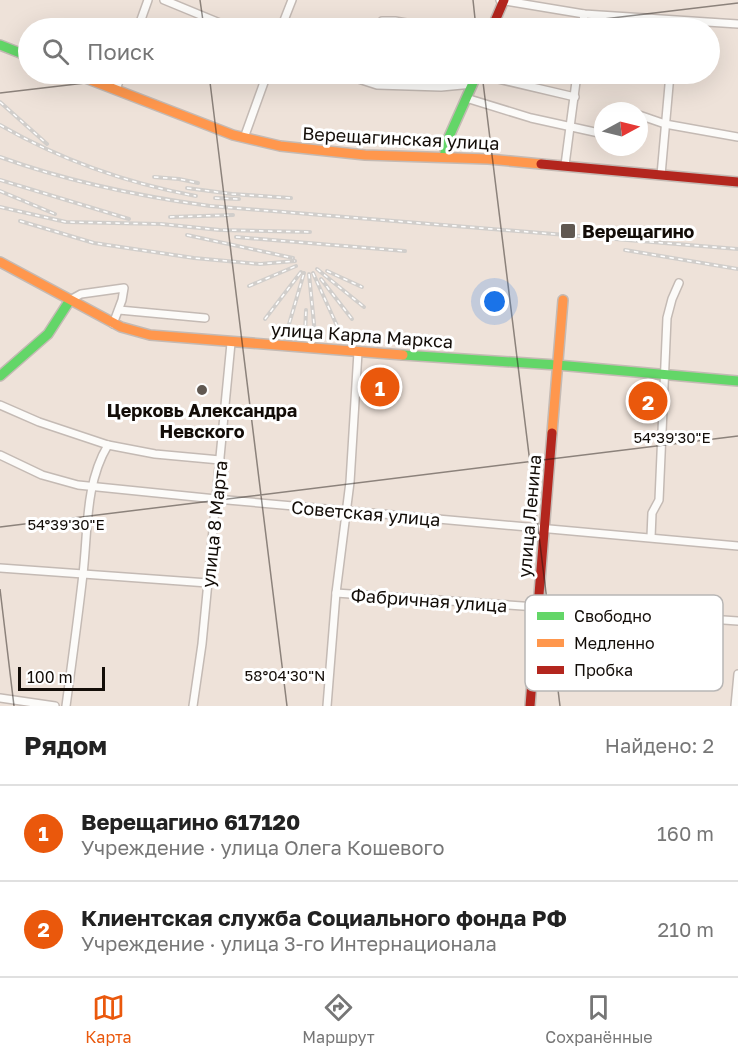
<!DOCTYPE html>
<html lang="ru">
<head>
<meta charset="utf-8">
<style>
	:root { --surface:#fff; --page:#f6f6f6; --text:#222; --muted:#767676; --line:#e0e0e0; --accent:#ea580c }
	body { margin:0; font-family:"Golos Text",sans-serif; background:var(--page); color:var(--text) }
	.compass { position:absolute; left:594px; top:102px; width:54px; height:54px; border-radius:50%; background:var(--surface); box-shadow:0 6px 24px #0002; rotate:83deg }
	.scale { position:absolute; left:18px; bottom:15px; width:87px; box-sizing:border-box; padding-left:6px; border:3px solid #130d08; border-top:0; font-size:16px; line-height:21px; white-space:nowrap; color:#130d08; -webkit-text-stroke:4px #fff; paint-order:stroke }
	.you { position:absolute; left:495px; top:302px; width:21px; height:21px; margin:-15px; border:4px solid #fff; border-radius:50%; background:#1a73e8; box-shadow:0 0 0 9px #1a73e833 }
	.badge { display:grid; place-items:center; width:39px; height:39px; border-radius:50%; background:var(--accent); color:#fff; font-size:20px; font-weight:700 }
	.pin { position:absolute; translate:-50% -50%; border:3px solid #fff; box-shadow:0 2px 6px #0006 }
	.list { margin:0; padding:0; list-style:none }
	h2 { display:flex; justify-content:space-between; align-items:center; height:78px; margin:0; padding:0 24px; font-size:26px }
	h2 small { font-size:20px; font-weight:400; color:var(--muted) }
	.list li { display:grid; grid-template-columns:39px 1fr auto; gap:18px; align-items:center; box-sizing:border-box; height:96px; padding:0 24px; border-top:2px solid var(--line) }
	.list b { display:block; font-size:22px; white-space:nowrap }
	.list p { margin:0; font-size:20px; white-space:nowrap; color:var(--muted) }
	.list em { font-size:20px; font-style:normal; color:var(--muted) }
	.icon { flex:none; width:33px; height:33px; fill:none; stroke:currentColor; stroke-width:2; stroke-linecap:round; stroke-linejoin:round }
	.map { position:relative; flex:none; width:738px; height:706px; overflow:hidden }
	.search { position:absolute; background:var(--surface); box-shadow:0 6px 24px #0002; left:18px; right:18px; top:18px; height:66px; display:flex; align-items:center; gap:15px; box-sizing:border-box; padding:0 21px; border-radius:33px; color:var(--muted); font-size:22px }
	.sheet { height:270px; background:var(--surface) }
	nav { display:flex; justify-content:space-around; align-items:center; box-sizing:border-box; height:84px; border-top:2px solid var(--line); background:var(--surface); font-size:16px; color:var(--muted) }
	nav a { display:grid; justify-items:center; gap:3px }
	nav .on { color:var(--accent) }
	.map>svg:first-child { display:block }
	.lines { fill:none; stroke-linecap:round; stroke-linejoin:round }
	.street-casing { stroke:#c4bab4; stroke-width:10 }
	.fast-casing { stroke:#c4bab4; stroke-width:12 }
	.slow-casing { stroke:#c4bab4; stroke-width:12 }
	.jam-casing { stroke:#c4bab4; stroke-width:12 }
	.street { stroke:#fcfbf9; stroke-width:7 }
	.fast { stroke:#63d668; stroke-width:9 }
	.slow { stroke:#ff974d; stroke-width:9 }
	.jam { stroke:#b3261e; stroke-width:9 }
	.rail-casing { stroke:#d1cecb; stroke-width:4 }
	.rail { stroke:#fff; stroke-width:1.5; stroke-dasharray:4.5; stroke-linecap:butt }
	.ticks { fill:none; stroke:#130d08; stroke-width:1.5; stroke-opacity:0.45 }
	.poi-dot { fill:#605851; stroke:#fff; stroke-width:2 }
	.labels { text-anchor:middle; dominant-baseline:central; stroke-width:6; stroke-linejoin:round; paint-order:stroke }
	.street-label { font-size:18px; fill:#130d08; stroke:#fff }
	.poi-label { font-size:18px; font-weight:bold; fill:#130d08; stroke:#fff; text-anchor:start }
	.key { fill:#fff; stroke:#b8b6b5; stroke-width:1.5 }
	.key-label { font-size:16px; fill:#130d08 }
	.ticks-label { font-size:15px; text-anchor:middle; fill:#130d08; stroke:#fff; stroke-width:6; stroke-linejoin:round; paint-order:stroke }
</style>
</head>
<body>
<div class="map">
<svg width="738" height="706" viewBox="0 0 738 706">
	<rect width="100%" height="100%" fill="#eee2d9"/>
	<g class="lines">
		<!-- street casing -->
		<g class="street-casing">
			<g id="street">
				<path d="M164 0 232 28"/>
				<path d="M500 0 584 14 738 24"/>
				<path d="M382 21H395L434 28"/>
				<path d="M138 28 148 0"/>
				<path d="M281 28 292 0"/>
				<path d="M582 28 584 14"/>
				<path d="M343 74 377 85 441 87 473 84"/>
				<path d="M477 74 575 97"/>
				<path d="M116 89 122 74"/>
				<path d="M466 98 531 118 599 133"/>
				<path d="M639 115 665 124 738 137"/>
				<path d="M244 138 267 74"/>
				<path d="M565 165 577 74"/>
				<path d="M661 175 670 74"/>
				<path d="M70 300 81 294 124 288 122 300 113 324"/>
				<path d="M119 310 205 318"/>
				<path d="M0 405 39 422 108 445 155 454 220 460"/>
				<path d="M0 455 42 475 78 485 216 499 738 546"/>
				<path d="M651 537 652 513 659 500 667 318 672 299 679 283"/>
				<path d="M0 568 208 583"/>
				<path d="M336 593 738 621"/>
				<path d="M0 698 55 706"/>
				<path d="M66 706C72 662 78 618 83 574 88 531 85 483 108 445"/>
				<path d="M193 706 202 644 231 343"/>
				<path d="M327 706 336 593 350 482 358 352"/>
				<path d="M735 706 738 674"/>
			</g>
		</g>
		<!-- fast casing -->
		<g class="fast-casing">
			<g id="fast">
				<path d="M0 45 28 56"/>
				<path d="M444 157 448 139 477 74"/>
				<path d="M403 355 557 365 738 381"/>
				<path d="M0 376 48 334 70 300"/>
			</g>
		</g>
		<!-- slow casing -->
		<g class="slow-casing">
			<g id="slow">
				<path d="M75 74 233 135 280 146 365 155 488 159 541 164"/>
				<path d="M0 262 121 327 150 335 403 355"/>
				<path d="M552 433 563 300"/>
			</g>
		</g>
		<!-- jam casing -->
		<g class="jam-casing">
			<g id="jam">
				<path d="M492 28 504 0"/>
				<path d="M541 164 738 182"/>
				<path d="M530 706 552 433"/>
			</g>
		</g>
		<!-- street -->
		<use href="#street" class="street"/>
		<!-- fast -->
		<use href="#fast" class="fast"/>
		<!-- slow -->
		<use href="#slow" class="slow"/>
		<!-- jam -->
		<use href="#jam" class="jam"/>
		<!-- rail casing -->
		<g class="rail-casing">
			<g id="rail">
				<path d="M0 102 47 144"/>
				<path d="M0 125C61 160 126 183 196 196"/>
				<path d="M0 157C69 182 138 196 210 206L738 249"/>
				<path d="M154 177 179 179 198 183"/>
				<path d="M0 180 129 219"/>
				<path d="M187 188 232 194 291 198"/>
				<path d="M0 191 55 214"/>
				<path d="M215 198 239 199"/>
				<path d="M0 207 66 222 161 224 220 230 310 232"/>
				<path d="M170 217 233 215"/>
				<path d="M20 221 94 243 194 258 260 264 295 261"/>
				<path d="M187 235 293 258"/>
				<path d="M236 237 405 251"/>
				<path d="M625 250 738 269"/>
				<path d="M317 269 364 307"/>
				<path d="M327 271 362 287"/>
				<path d="M313 273 338 328"/>
				<path d="M309 274 315 334"/>
				<path d="M321 279 352 319"/>
				<path d="M249 286 296 266"/>
				<path d="M265 319 301 272"/>
				<path d="M287 331 304 273"/>
				<path d="M305 334 306 310"/>
			</g>
		</g>
		<!-- rail -->
		<use href="#rail" class="rail"/>
	</g>
	<!-- ticks -->
	<path class="ticks" d="M200 0 204 28M473 0 476 28M528 28 738 3M209 74 287 706M482 74 560 706M0 93 162 74M0 527 738 436M0 589 14 706"/>
	<!-- markers -->
	<g class="poi-dot">
		<rect x="560" y="223" width="16" height="16" rx="3"/>
		<circle cx="202" cy="390" r="6"/>
	</g>
	<g class="labels">
		<!-- street labels -->
		<g class="street-label">
			<text transform="translate(401 138) rotate(3)">Верещагинская улица</text>
			<text transform="translate(362 335) rotate(4)">улица Карла Маркса</text>
			<text transform="translate(366 513) rotate(5)">Советская улица</text>
			<text transform="translate(529 516) rotate(-85)">улица Ленина</text>
			<text transform="translate(214 524) rotate(-84)">улица 8 Марта</text>
			<text transform="translate(429 600) rotate(4)">Фабричная улица</text>
		</g>
		<!-- poi labels -->
		<g class="poi-label">
			<text x="582" y="231">Верещагино</text>
			<text x="202" y="410" text-anchor="middle">Церковь Александра<tspan x="202" dy="21">Невского</tspan></text>
		</g>
	</g>
	<!-- legend -->
	<rect x="525" y="595" width="198" height="96" rx="9" class="key"/>
	<rect x="537" y="612" width="27" height="8" fill="#63d668"/>
	<rect x="537" y="639" width="27" height="8" fill="#ff974d"/>
	<rect x="537" y="666" width="27" height="8" fill="#b3261e"/>
	<g class="key-label">
		<text x="574" y="622">Свободно</text>
		<text x="574" y="649">Медленно</text>
		<text x="574" y="676">Пробка</text>
	</g>
	<g class="ticks-label">
		<text x="672" y="443">54°39'30"E</text>
		<text x="66" y="530">54°39'30"E</text>
		<text x="285" y="681">58°04'30"N</text>
	</g>
</svg>
<svg class="compass" viewBox="-18 -18 36 36"><path d="M0-13l5 13h-10z" fill="#e53935"/><path d="M0 13l5-13h-10z" fill="#767676"/></svg>
<div class="scale">100 m</div>
<div class="you"></div>
<div class="pin badge" style="left:380px;top:387px">1</div>
<div class="pin badge" style="left:648px;top:401px">2</div>
<div class="search"><svg class="icon" aria-label="search" viewBox="0 0 24 24"><circle cx="10" cy="10" r="6"/><path d="M15 15l6 6"/></svg>Поиск</div>
</div>
<section class="sheet">
<h2>Рядом<small>Найдено: 2</small></h2>
<ul class="list">
<li><span class="badge">1</span><div><b>Верещагино 617120</b><p>Учреждение · улица Олега Кошевого</p></div><em>160 m</em></li>
<li><span class="badge">2</span><div><b>Клиентская служба Социального фонда РФ</b><p>Учреждение · улица 3-го Интернационала</p></div><em>210 m</em></li>
</ul>
</section>
<nav>
<a class="on"><svg class="icon" aria-label="map" viewBox="0 0 24 24"><path d="M3 6l6-2 6 2 6-2v14l-6 2-6-2-6 2zM9 4v14M15 6v14"/></svg>Карта</a>
<a><svg class="icon" aria-label="directions" viewBox="0 0 24 24"><path d="M12 3l9 9-9 9-9-9zM9 14v-3h6M13 9l2 2-2 2"/></svg>Маршрут</a>
<a><svg class="icon" aria-label="saved" viewBox="0 0 24 24"><path d="M7 4h10v16l-5-4-5 4z"/></svg>Сохранённые</a>
</nav>
</body>
</html>
